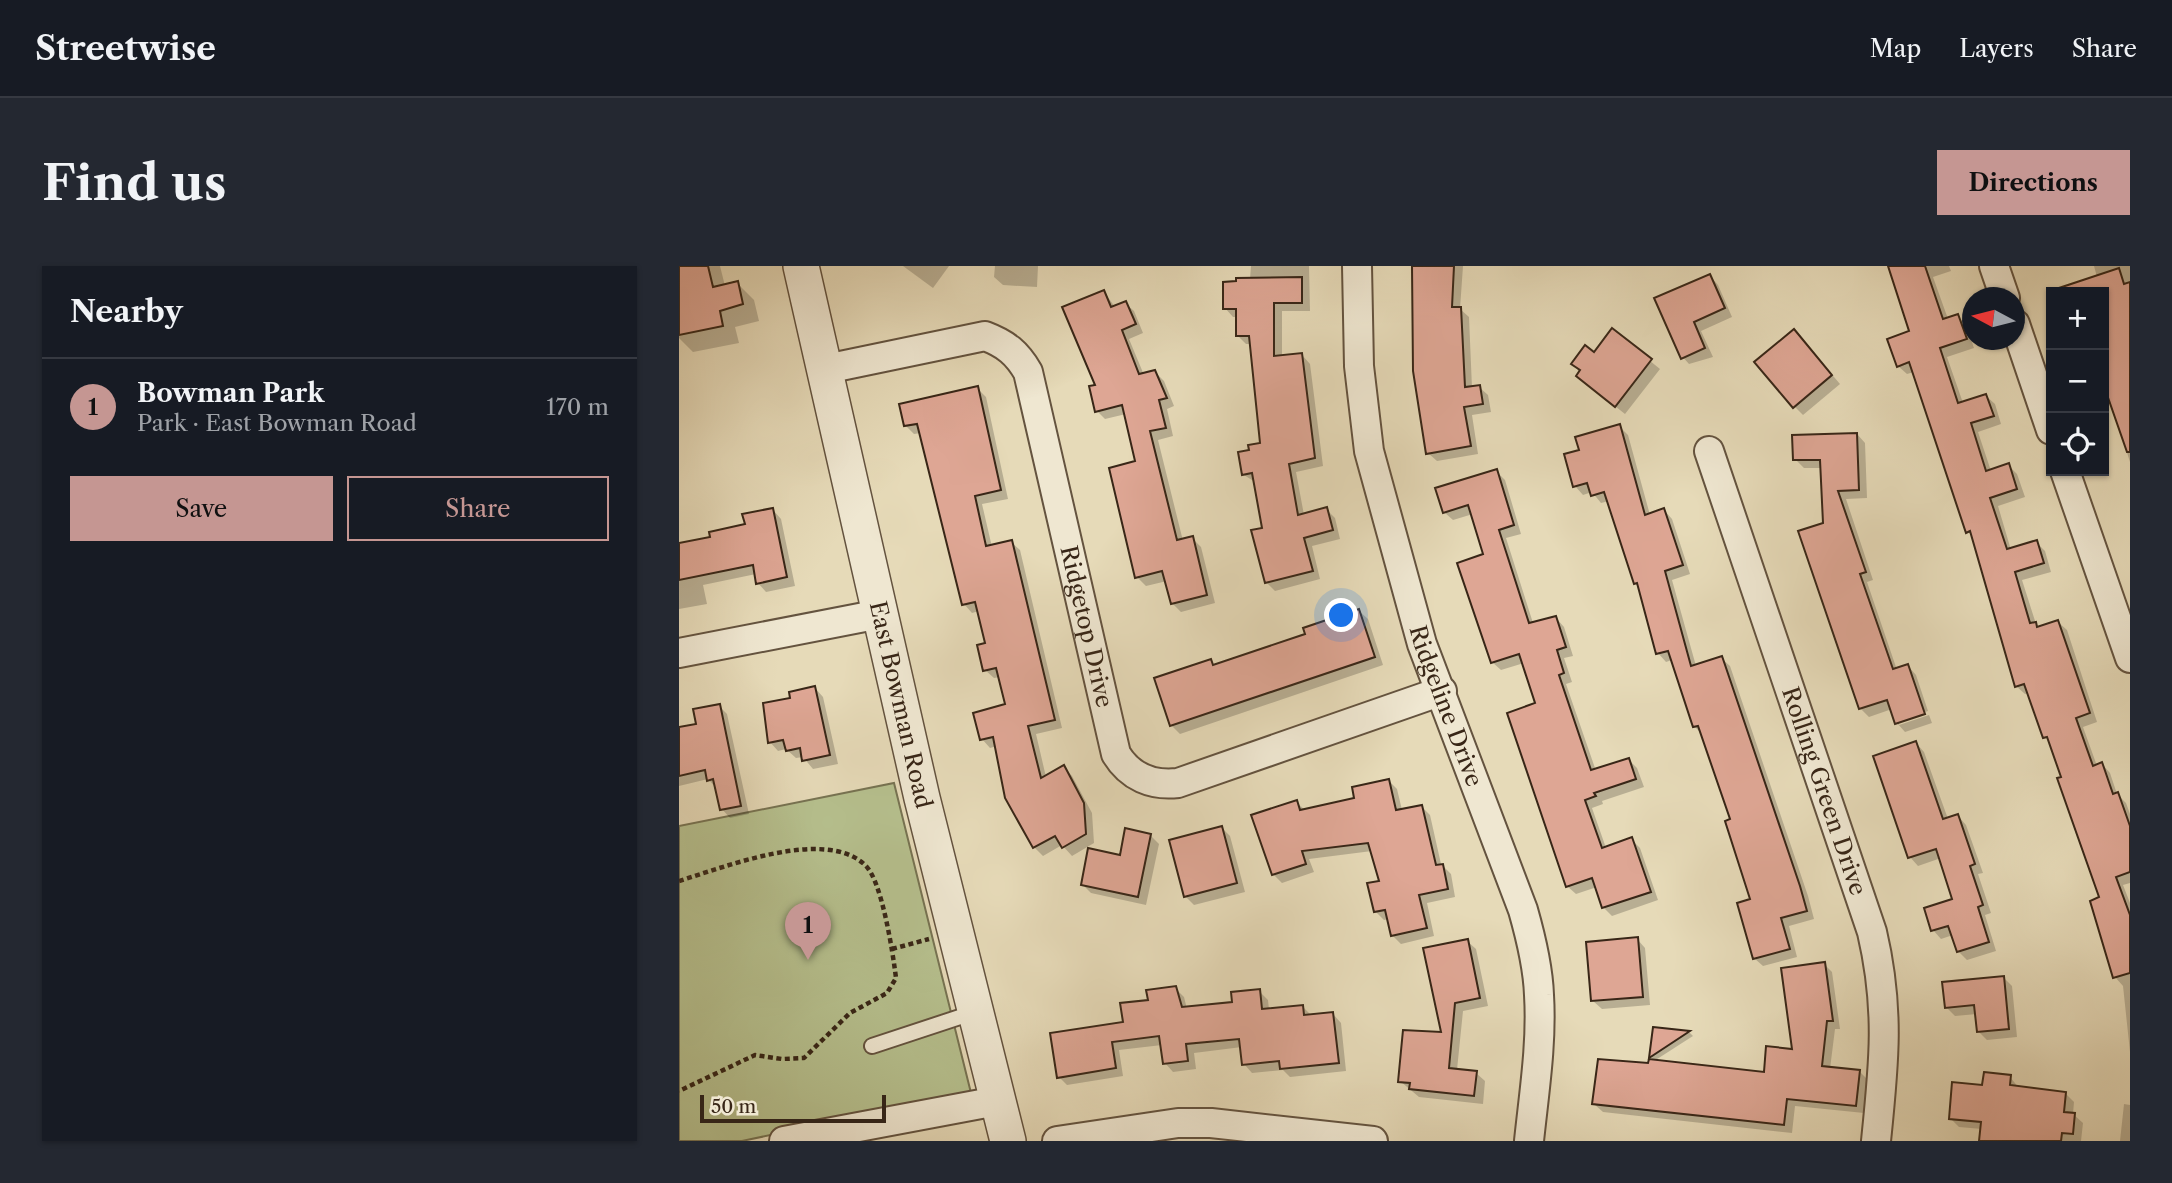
<!DOCTYPE html>
<html lang="en">
<head>
<meta charset="utf-8">
<style>
	:root { --surface:#171b24; --page:#242831; --text:#f1f3f6; --muted:#9ea1a6; --line:#363941; --accent:#c59692 }
	body { margin:0; font-family:"Libre Caslon Text",serif; background:var(--page); color:var(--text) }
	.controls { position:absolute; right:21px; top:21px; display:grid; overflow:hidden; border-radius:0px; box-shadow:0 2px 5px #0004 }
	.controls button { width:63px; height:63px; display:grid; place-items:center; padding:0; border:0; border-bottom:2px solid var(--line); background:var(--surface); color:var(--text); font:35px sans-serif }
	.compass { position:absolute; left:1283px; top:21px; width:63px; height:63px; border-radius:50%; background:var(--surface); box-shadow:0 2px 5px #0004; rotate:277deg }
	.scale { position:absolute; left:21px; bottom:18px; width:186px; box-sizing:border-box; padding-left:7px; border:4px solid #382617; border-top:0; font-size:19px; line-height:24px; white-space:nowrap; color:#382617; -webkit-text-stroke:5px #efe7d1; paint-order:stroke }
	.you { position:absolute; left:663px; top:350px; width:24px; height:24px; margin:-18px; border:5px solid #fff; border-radius:50%; background:#1a73e8; box-shadow:0 0 0 10px #1a73e833 }
	.badge { display:grid; place-items:center; width:46px; height:46px; border-radius:50%; background:var(--accent); color:#111; font-size:23px; font-weight:700 }
	.pin { position:absolute; translate:-50% -58px; filter:drop-shadow(0 2px 4px #0008) }
	.pin::after { content:''; position:absolute; top:37px; width:24px; height:21px; background:inherit; clip-path:polygon(0 0,100% 0,50% 100%) }
	.list { margin:0; padding:0; list-style:none }
	h2 { display:flex; justify-content:space-between; align-items:center; height:91px; margin:0; padding:0 28px; font-size:30px }
	h2 small { font-size:23px; font-weight:400; color:var(--muted) }
	.list li { display:grid; grid-template-columns:46px 1fr auto; gap:21px; align-items:center; box-sizing:border-box; height:98px; padding:0 28px; border-top:2px solid var(--line) }
	.list b { display:block; font-size:26px; white-space:nowrap }
	.list p { margin:0; font-size:23px; white-space:nowrap; color:var(--muted) }
	.list em { font-size:23px; font-style:normal; color:var(--muted) }
	.actions { display:flex; gap:14px; padding:21px 28px }
	.actions a { flex:1; padding:16px 0; border:2px solid var(--accent); border-radius:0px; text-align:center; font-size:24px; color:var(--accent) }
	.actions .main { background:var(--accent); color:#111 }
	.icon { flex:none; width:38px; height:38px; fill:none; stroke:currentColor; stroke-width:2; stroke-linecap:round; stroke-linejoin:round }
	.map { position:relative; flex:none; width:1451px; height:875px; overflow:hidden; border-radius:0px }
	header { display:flex; align-items:center; gap:42px; box-sizing:border-box; height:98px; padding:0 35px; background:var(--surface); border-bottom:2px solid var(--line) }
	header strong { font-size:33px }
	nav { display:flex; gap:38px; margin-inline-start:auto; font-size:24px }
	.intro { display:flex; align-items:center; justify-content:space-between; box-sizing:border-box; height:168px; padding:0 42px }
	h1 { margin:0; font-size:49px }
	.button { padding:18px 32px; border-radius:0px; background:var(--accent); color:#111; font-size:24px; font-weight:700 }
	main { display:flex; gap:42px; padding:0 42px }
	aside { flex:1; background:var(--surface); border-radius:0px; box-shadow:0 2px 5px #0004 }
	.map>svg:first-child { display:block }
	.green { fill:#b6c08e; stroke:#777352; stroke-width:2 }
	.shadow { fill:#0003 }
	.building { fill:#dea694; stroke:#382617; stroke-width:2 }
	.lines { fill:none; stroke-linecap:round; stroke-linejoin:round }
	.service-casing { stroke:#64533f; stroke-width:18 }
	.minor-casing { stroke:#64533f; stroke-width:32 }
	.tertiary-casing { stroke:#64533f; stroke-width:38 }
	.path { stroke:#382617; stroke-width:4.5; stroke-dasharray:5 3.5; stroke-linecap:butt }
	.service { stroke:#efe7d1; stroke-width:14 }
	.minor { stroke:#efe7d1; stroke-width:28 }
	.tertiary { stroke:#efe7d1; stroke-width:35 }
	.labels { text-anchor:middle; dominant-baseline:central; stroke-width:5; stroke-linejoin:round; paint-order:stroke }
	.street-label { font-size:23px; fill:#382617; stroke:#efe7d1 }
</style>
</head>
<body>
<header>
<strong>Streetwise</strong>
<nav><a>Map</a><a>Layers</a><a>Share</a></nav>
</header>
<div class="intro"><h1>Find us</h1><a class="button">Directions</a></div>
<main>
<aside>
<h2>Nearby<small></small></h2>
<ul class="list">
<li><span class="badge">1</span><div><b>Bowman Park</b><p>Park · East Bowman Road</p></div><em>170 m</em></li>
</ul>
<div class="actions"><a class="main">Save</a><a>Share</a></div>
</aside>
<div class="map">
<svg width="1451" height="875" viewBox="0 0 1451 875">
	<rect width="100%" height="100%" fill="#e6dab8"/>
	<filter id="stains"><feTurbulence type="fractalNoise" baseFrequency=".00286" numOctaves="4"/><feColorMatrix values="0 0 0 0 .2 0 0 0 0 .09 0 0 0 0 .02 0 0 0 .5 -.17"/></filter>
	<radialGradient id="worn" r=".72"><stop offset=".6" stop-color="#630" stop-opacity="0"/><stop offset="1" stop-color="#630" stop-opacity=".3"/></radialGradient>
	<!-- green -->
	<path class="green" d="M215 517 292 827 63 875H0V560Z"/>
	<!-- shadow -->
	<g class="shadow">
		<path d="M0 0H41L46 20 58 17 75 34 80 55 56 61 60 77 14 86 0 72Z"/>
		<path d="M224 0H270L254 22Z"/>
		<path d="M316 0H368H359L358 21 324 19 315 11Z"/>
		<path d="M572 0H630L631 45H603V91L623 89 631 98 644 200 617 206 625 249 647 243 656 252 661 273 633 280 641 313 596 325 587 316 585 263 576 216 565 209 572 185 583 178 573 78H567L559 70V51H554L546 42 571 13Z"/>
		<path d="M735 0H784L781 43 790 51 793 122 800 121 809 129 812 146 793 149 799 188 758 195 749 187 736 105Z"/>
		<path d="M1210 0H1270L1272 5 1254 11 1269 53 1278 50 1287 59 1295 82 1268 91 1284 137 1307 130 1316 138 1322 158 1299 166 1312 205 1329 199 1338 208 1346 231 1319 240 1332 284 1357 276 1366 285 1372 306 1343 314 1357 358 1360 362 1379 356 1388 364 1418 456 1404 461 1418 500 1423 498 1431 507 1438 528 1447 537 1451 548V617L1444 619 1451 637V786L1444 720 1436 711 1422 632 1384 512 1350 427 1346 428 1337 420 1294 270 1289 266 1235 106 1228 108 1219 100 1233 66Z"/>
		<path d="M1415 0H1451V196L1425 115V89L1431 87 1425 67V26H1393L1391 20 1418 11Z"/>
		<path d="M1031 10 1039 19 1053 51 1022 65 1034 91 1010 98 1002 89Z"/>
		<path d="M425 26 436 41 446 37 455 45 464 67 450 73 465 109 476 106 485 115 495 140 488 143 494 170 479 174 504 275 513 272 522 281 536 337 502 346 493 337 488 315 467 320 458 311V196L447 148 426 153 418 145Z"/>
		<path d="M934 65 981 103 946 148 908 118 894 97 915 89Z"/>
		<path d="M1123 74 1161 118 1124 149 1115 140Z"/>
		<path d="M298 122 307 131 329 233 303 238 313 281 332 276 341 284 383 462 357 468 367 511 385 501 393 510 413 547 415 577 393 590 383 579 364 590 355 581 318 480 311 482 303 473 328 439 321 411 315 412 306 404 308 379 300 345 293 347 285 338 242 167 235 168 226 159Z"/>
		<path d="M940 160 949 169 971 249 985 244 993 253 1011 308 993 314 1017 400 1042 392 1051 400 1129 630 1135 653 1110 660 1118 691 1084 700 1075 692 1073 634 1054 554 1023 468 1016 461 993 394 987 396 979 387 961 321 957 317 930 235 922 237 913 226 904 229 896 220 902 185Z"/>
		<path d="M1178 168 1186 177 1188 232 1167 233 1194 314 1188 316 1218 404 1229 400 1237 409 1249 445 1220 455V459L1250 449 1253 457 1226 466 1218 457 1213 443 1190 451 1181 442 1145 258 1143 202H1125L1116 193Z"/>
		<path d="M817 205 826 214 842 268 827 272 854 357 877 352 885 361 894 390 885 392 893 416 887 418 917 505 950 494 958 502 965 521 923 535 924 538 913 542 927 582 952 573 961 582 979 634 933 650 924 641 918 621 897 628 888 620 858 439 845 397 822 404 813 396 806 289 794 248 774 254 765 246Z"/>
		<path d="M94 244 102 253 116 320 87 326 79 317 77 308 24 319 28 338 0 343V279L33 273 68 260Z"/>
		<path d="M680 345 689 353 704 399 501 468 492 459 531 395 536 400 628 369Z"/>
		<path d="M136 422 144 431 159 498 134 503 124 491 117 492 107 483 99 485 91 476 113 433Z"/>
		<path d="M40 440 48 448 70 548 51 552 43 543 38 523 29 513 0 520V464L19 459Z"/>
		<path d="M1237 477 1245 486 1269 553 1279 550 1287 559 1304 607 1299 608 1312 647 1306 649 1317 685 1288 694 1279 685 1274 669 1262 673 1254 664 1275 634 1262 592 1239 600 1231 591Z"/>
		<path d="M710 515 718 523 723 544 742 540 751 549 762 598 772 608 776 631 748 637 755 670 722 678 713 669 710 653 705 654 696 645 702 616 693 585 630 593 635 606 603 617 594 608 617 536 626 544 677 533Z"/>
		<path d="M543 562 551 570 566 626 515 639 506 630Z"/>
		<path d="M471 569 480 578 467 639 412 627 403 618Z"/>
		<path d="M958 673 966 682 971 739 923 743 914 735Z"/>
		<path d="M788 675 797 683 809 740 784 745 778 804 797 807 806 815 804 838 740 831 721 815 764 768Z"/>
		<path d="M1145 698 1153 706 1161 763H1156L1151 803 1181 806 1189 814 1185 847 1116 840 1113 867 924 846 915 838 1086 808 1115 785Z"/>
		<path d="M1325 712 1333 720 1338 771 1308 774 1299 765 1298 748 1276 750 1268 742Z"/>
		<path d="M496 722 505 731 508 743 555 737 580 725 589 734 590 744 623 740 632 749 654 748 662 757 667 805 611 811 604 804 573 807 565 798 563 781 515 787 517 803 494 806 486 797 483 779 440 784 444 810 388 819 380 811 471 735Z"/>
		<path d="M975 763 1011 767 1014 770 975 795 972 791Z"/>
		<path d="M1331 811 1340 822 1387 828 1395 836 1394 848 1404 857 1402 875H1301L1303 863 1280 861 1271 852 1305 821Z"/>
		<path d="M1445 838 1451 839V875H1441Z"/>
	</g>
	<!-- building -->
	<g class="building">
		<path d="M0 0H29L34 21 59 15 64 38 41 45 44 60 0 69Z"/>
		<path d="M733 0H775L773 41H782L786 121 801 119 804 138 785 141 792 180 747 188 734 105Z"/>
		<path d="M1209 0H1246L1264 53 1279 48 1288 73 1261 82 1279 137 1307 128 1315 150 1292 157 1307 205 1330 197 1338 223 1311 232 1328 283 1358 274 1365 297 1336 306 1351 357 1357 356 1358 361 1379 354 1411 447 1397 452 1414 500 1423 496 1434 528 1439 526 1451 560V606L1437 611 1451 649V707L1434 712 1411 635 1420 631 1378 512 1382 511 1368 471 1364 472 1345 418 1336 421 1291 265 1287 267 1230 96 1218 101 1208 73 1230 65Z"/>
		<path d="M1440 2 1445 18 1451 16V186H1448L1425 120V26H1378L1377 23Z"/>
		<path d="M1031 8 1046 42 1015 56 1026 82 1002 93 975 32Z"/>
		<path d="M623 11V37H595V90L623 87 636 192 610 198 619 249 648 241 654 264 625 272 634 305 586 317 572 264 583 262 573 207 563 209 559 186 570 184 569 179 581 177 570 70H557V43H544V16L557 15V12Z"/>
		<path d="M425 24 432 41 447 35 457 58 443 64 460 108 476 104 488 132 480 134 487 162 471 165 498 274 514 270 528 329 492 338 483 305 456 312 430 202 456 195 443 139 416 146 410 120 416 119 383 41Z"/>
		<path d="M933 62 973 93 936 141 897 110 901 104 892 98 906 79 915 86Z"/>
		<path d="M1115 63 1153 109 1114 142 1075 96Z"/>
		<path d="M299 120 322 224 296 230 307 280 333 274 376 454 349 460 362 512 385 499 405 537 407 568 383 582 376 570 354 582 326 532 314 471 301 474 294 447 326 438 317 402 304 405 298 379 306 377 296 336 283 339 238 158 225 160 220 138Z"/>
		<path d="M941 158 966 249 985 242 1004 299 986 305 1012 400 1043 390 1121 620 1128 645 1102 652 1111 683 1074 693 1058 637 1071 633 1046 555 1051 553 1019 460 1014 461 989 385 977 388 958 317 955 318 925 226 912 230 908 217 894 221 885 188 900 184 896 171Z"/>
		<path d="M1178 167 1180 224 1159 225 1187 306 1181 308 1214 403 1229 398 1246 448 1216 458 1208 434 1180 443 1119 265 1144 257 1141 194H1114L1113 169Z"/>
		<path d="M818 203 835 259 820 264 850 357 877 350 887 381 878 384 885 407 880 409 912 504 950 492 957 513 915 527 917 530 906 534 923 582 953 571 972 626 923 642 913 612 887 621 828 447 856 437 840 388 812 397 778 297 804 288 789 239 764 247 756 222Z"/>
		<path d="M94 242 108 311 77 318 74 299 0 314V277L31 271 30 266 66 258 63 248Z"/>
		<path d="M680 343 696 391 491 460 475 412 532 393 534 399 626 368 624 362Z"/>
		<path d="M136 420 151 489 123 495 121 482 107 485 104 474 89 477 84 437 111 432 110 426Z"/>
		<path d="M41 438 62 540 41 544 34 513 28 515 26 504 0 510V461L17 458 14 443Z"/>
		<path d="M1237 475 1264 553 1279 548 1296 598 1291 600 1304 639 1299 641 1310 676 1278 686 1269 660 1252 665 1245 642 1273 633 1257 583 1229 592 1194 490Z"/>
		<path d="M710 513 717 544 743 539 757 599 764 598 769 623 740 629 748 662 712 670 706 644 695 646 688 617 700 615 689 577 623 585 627 598 593 609 572 549 618 534 621 544 675 532 673 521Z"/>
		<path d="M543 560 558 617 505 631 490 574Z"/>
		<path d="M446 562 472 568 459 631 402 619 409 582 441 589Z"/>
		<path d="M959 671 964 731 912 735 907 676Z"/>
		<path d="M789 673 801 732 776 737 770 802 798 805 795 830 730 823 731 817 719 816 724 764 762 766 744 682Z"/>
		<path d="M1146 696 1154 755H1148L1143 800 1181 804 1177 840 1108 833 1105 859 913 838 919 793 969 797 970 793 1085 806 1087 780 1113 783 1102 702Z"/>
		<path d="M1325 710 1330 763 1298 766 1295 739 1266 742 1263 716Z"/>
		<path d="M497 720 503 741 553 736 552 726 581 723 583 743 624 739 625 749 654 746 660 797 601 803 600 795 563 799 560 773 507 778 509 795 484 798 480 770 433 776 437 802 378 812 371 767 444 756 441 737 469 734 467 724Z"/>
		<path d="M974 761 1011 765 970 792Z"/>
		<path d="M1305 806 1332 809 1331 819 1387 826 1385 846 1396 847 1394 868 1383 867 1382 875H1300L1302 856 1270 853 1273 816 1303 819Z"/>
	</g>
	<g class="lines">
		<!-- service casing -->
		<g class="service-casing">
			<path id="service" d="M193 780 296 746"/>
		</g>
		<!-- minor casing -->
		<g class="minor-casing">
			<g id="minor">
				<path id="s1" d="M678 0 680 100 690 185 743 378 844 644C852 672 859 700 860 729 863 777 855 827 850 875"/>
				<path d="M1315 0 1326 32"/>
				<path d="M1336 58 1372 164"/>
				<path id="s2" d="M147 103 306 70C327 78 338 87 349 106L437 488C451 511 473 520 499 517L763 425"/>
				<path id="s3" d="M1030 185 1193 666C1211 743 1205 798 1197 875"/>
				<path d="M1386 205 1451 392"/>
				<path d="M0 387 201 348"/>
				<path d="M105 875 318 835"/>
				<path d="M378 875 499 857H532L694 875"/>
			</g>
		</g>
		<!-- tertiary casing -->
		<g class="tertiary-casing">
			<g id="tertiary">
				<path id="s4" d="M122 0 243 532 329 875"/>
			</g>
		</g>
		<!-- path -->
		<g class="path">
			<path d="M0 615C46 601 146 561 186 599 203 614 214 688 217 712L208 727 171 747 125 792 103 793 76 789 0 825"/>
			<path d="M213 683 250 673"/>
		</g>
		<!-- service -->
		<use href="#service" class="service"/>
		<!-- minor -->
		<use href="#minor" class="minor"/>
		<!-- tertiary -->
		<use href="#tertiary" class="tertiary"/>
	</g>
	<g class="labels">
		<!-- street labels -->
		<g class="street-label">
			<text stroke="none"><textPath href="#s2" startOffset="481">Ridgetop Drive</textPath></text>
			<text stroke="none"><textPath href="#s4" startOffset="450">East Bowman Road</textPath></text>
			<text stroke="none"><textPath href="#s1" startOffset="452">Ridgeline Drive</textPath></text>
			<text stroke="none"><textPath href="#s3" startOffset="359">Rolling Green Drive</textPath></text>
		</g>
	</g>
	<rect width="100%" height="100%" filter="url(#stains)"/>
	<rect width="100%" height="100%" fill="url(#worn)"/>
</svg>
<div class="controls">
<button>+</button>
<button>−</button>
<button><svg class="icon" aria-label="locate" viewBox="0 0 24 24"><circle cx="12" cy="12" r="6"/><path d="M12 2v4M12 18v4M2 12h4M18 12h4"/></svg></button>
</div>
<svg class="compass" viewBox="-18 -18 36 36"><path d="M0-13l5 13h-10z" fill="#e53935"/><path d="M0 13l5-13h-10z" fill="#9ea1a6"/></svg>
<div class="scale">50 m</div>
<div class="you"></div>
<div class="pin badge" style="left:129px;top:694px">1</div>
</div>
</main>
</body>
</html>
